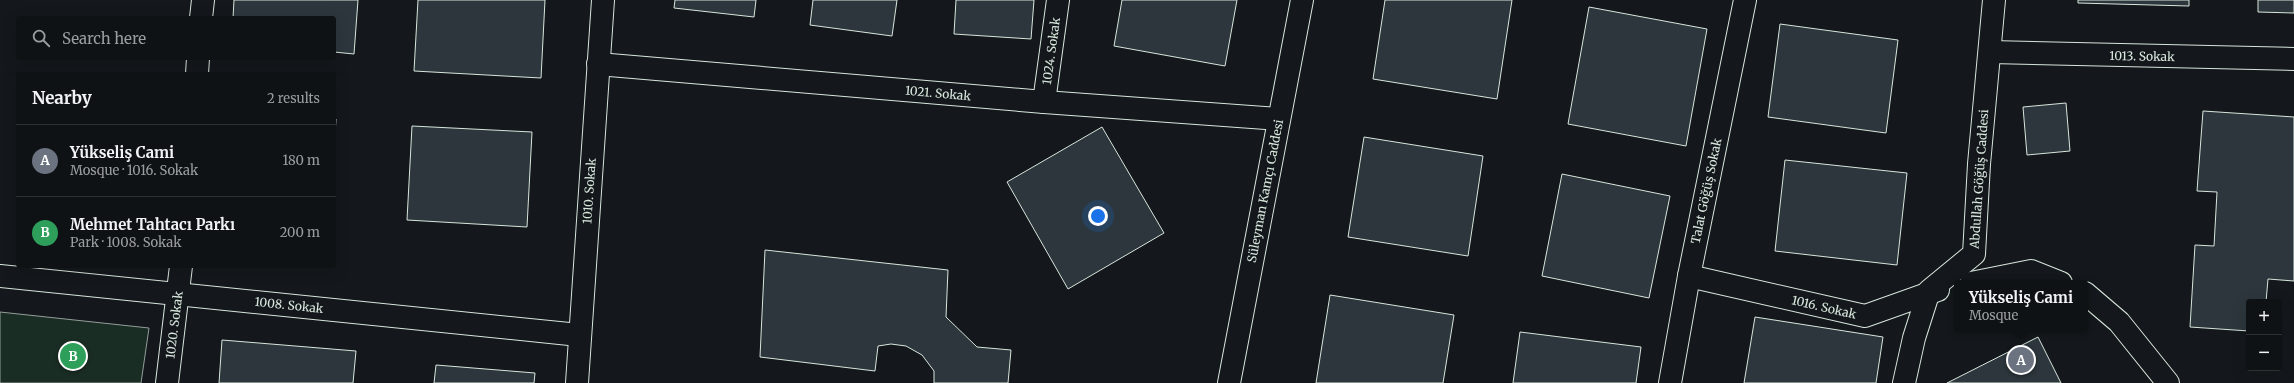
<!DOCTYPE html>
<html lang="en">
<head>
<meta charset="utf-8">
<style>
	:root { --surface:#0f1215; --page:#1d2022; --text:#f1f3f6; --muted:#9b9ea0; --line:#2f3234; --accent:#1a73e8 }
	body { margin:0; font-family:Merriweather,serif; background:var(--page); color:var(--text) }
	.controls { position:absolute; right:12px; bottom:12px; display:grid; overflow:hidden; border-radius:4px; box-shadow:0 4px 16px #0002 }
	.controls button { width:36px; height:36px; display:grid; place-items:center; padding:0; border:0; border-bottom:1px solid var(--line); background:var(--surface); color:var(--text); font:20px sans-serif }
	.you { position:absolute; left:1098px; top:216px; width:14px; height:14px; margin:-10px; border:3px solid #fff; border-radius:50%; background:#1a73e8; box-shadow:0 0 0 6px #1a73e833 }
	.badge { display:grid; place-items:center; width:26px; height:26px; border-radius:50%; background:var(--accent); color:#fff; font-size:13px; font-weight:700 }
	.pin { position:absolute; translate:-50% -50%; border:2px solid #fff; box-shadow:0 1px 4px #0006 }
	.popup { position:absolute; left:1954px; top:280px; width:134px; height:52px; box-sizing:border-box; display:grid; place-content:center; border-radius:4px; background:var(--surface); filter:drop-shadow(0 1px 3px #0005); font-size:13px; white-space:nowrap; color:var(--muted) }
	.popup b { font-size:15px; color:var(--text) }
	.popup::after { content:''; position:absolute; left:50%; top:100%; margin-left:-8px; border:8px solid transparent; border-top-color:var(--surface) }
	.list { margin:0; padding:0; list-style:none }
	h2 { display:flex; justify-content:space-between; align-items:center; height:52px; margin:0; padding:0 16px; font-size:17px }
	h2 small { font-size:13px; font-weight:400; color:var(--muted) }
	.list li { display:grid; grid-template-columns:26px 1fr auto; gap:12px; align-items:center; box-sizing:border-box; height:72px; padding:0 16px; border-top:1px solid var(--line) }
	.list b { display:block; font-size:15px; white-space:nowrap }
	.list p { margin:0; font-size:13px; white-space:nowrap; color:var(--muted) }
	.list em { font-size:13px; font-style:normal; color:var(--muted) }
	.icon { flex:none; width:22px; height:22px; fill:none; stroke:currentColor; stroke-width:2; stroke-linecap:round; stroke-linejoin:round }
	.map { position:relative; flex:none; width:2294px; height:383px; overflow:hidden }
	.search { position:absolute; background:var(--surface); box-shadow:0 4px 16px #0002; left:16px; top:16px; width:320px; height:44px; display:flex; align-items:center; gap:10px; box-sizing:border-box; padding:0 14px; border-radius:4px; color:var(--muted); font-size:15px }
	.panel { position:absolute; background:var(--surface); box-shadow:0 4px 16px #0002; left:16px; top:72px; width:320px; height:196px; border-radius:4px }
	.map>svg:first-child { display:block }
	.green { fill:#1a2d24; stroke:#939e99 }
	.building { fill:#2c363c; stroke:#d8e6dc }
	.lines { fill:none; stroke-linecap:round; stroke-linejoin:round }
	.street-casing { stroke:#d8e6dc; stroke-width:24 }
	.secondary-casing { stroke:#d8e6dc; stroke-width:24 }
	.street { stroke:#14181c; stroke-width:22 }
	.secondary { stroke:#14181c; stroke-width:22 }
	.labels { text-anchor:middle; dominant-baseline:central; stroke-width:3; stroke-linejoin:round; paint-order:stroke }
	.street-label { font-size:12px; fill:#d8e6dc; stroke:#14181c }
</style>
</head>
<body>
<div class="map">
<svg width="2294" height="383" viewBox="0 0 2294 383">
	<rect width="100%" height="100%" fill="#14181c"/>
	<!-- green -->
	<path class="green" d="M0 312 149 328 141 383H0Z"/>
	<!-- building -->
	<g class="building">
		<path d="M234 0H358L354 54 334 52V18H233Z"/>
		<path d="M418 0H545L541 78 414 71Z"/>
		<path d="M675 0H756L754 17 674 8Z"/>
		<path d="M813 0H897L892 36 810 25Z"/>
		<path d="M956 0H1034L1031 39 954 34Z"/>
		<path d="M1122 0H1237L1225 66 1114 46Z"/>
		<path d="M1385 0H1512L1497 99 1373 79Z"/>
		<path d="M2078 0H2189V6L2078 3Z"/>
		<path d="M2258 0H2294V13L2258 12Z"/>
		<path d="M1589 7 1707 29 1686 146 1568 124Z"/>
		<path d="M1780 24 1898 40 1886 133 1768 117Z"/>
		<path d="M2066 103 2070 151 2027 155 2023 107Z"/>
		<path d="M2203 111 2294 117V281L2268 279 2266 302H2249V331L2190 327 2195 245 2214 246 2217 192 2197 191Z"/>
		<path d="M334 119H336L334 150Z"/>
		<path d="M412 126 532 132 527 227 407 220Z"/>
		<path d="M1102 127 1164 233 1068 289 1007 182Z"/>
		<path d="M1364 137 1483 156 1468 256 1348 237Z"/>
		<path d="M1785 160 1907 173 1897 265 1775 251Z"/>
		<path d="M1562 174 1670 196 1649 298 1542 276Z"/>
		<path d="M765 250 948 270 946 317 977 347 1011 350 1008 383H934V371L922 355 906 346 891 344 878 346 875 371 760 357Z"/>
		<path d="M1330 295 1454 315 1443 383H1316Z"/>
		<path d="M1755 317 1883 337 1876 383H1744Z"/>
		<path d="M1520 332 1641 347 1636 383H1513Z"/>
		<path d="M2038 337 2061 383H1947Z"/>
		<path d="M222 340 356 351 353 383H219Z"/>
		<path d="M436 365 535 373 534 383H434Z"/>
	</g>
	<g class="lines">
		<!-- street casing -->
		<g class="street-casing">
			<g id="street">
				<path d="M201 18 203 0"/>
				<path d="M1990 52 2294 59"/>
				<path d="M598 64 1044 102 1279 119"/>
				<path d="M197 74 198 58"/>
				<path d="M1044 102 1058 0"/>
				<path d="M0 276 579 335"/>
				<path d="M1689 276 1865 316 1938 290"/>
				<path d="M1971 283 2031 271 2061 283"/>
				<path d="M2085 293 2119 322 2168 383"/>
				<path d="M167 383 181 266"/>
				<path d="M577 383 603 0"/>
				<path d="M1670 383 1689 276 1745 0"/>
				<path d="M1904 383 1914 338 1929 291 1974 254 1979 164 1994 0"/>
			</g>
		</g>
		<!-- secondary casing -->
		<g class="secondary-casing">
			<path id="secondary" d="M1229 383 1302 0"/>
		</g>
		<!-- street -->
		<use href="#street" class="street"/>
		<!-- secondary -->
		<use href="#secondary" class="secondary"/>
	</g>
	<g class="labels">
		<!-- street labels -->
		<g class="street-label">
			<text transform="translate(1051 51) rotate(-82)">1024. Sokak</text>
			<text transform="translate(2142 56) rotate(1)">1013. Sokak</text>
			<text transform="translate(938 93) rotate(5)">1021. Sokak</text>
			<text transform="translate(1979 179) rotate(-86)">Abdullah Göğüş Caddesi</text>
			<text transform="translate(589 191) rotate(-86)">1010. Sokak</text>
			<text transform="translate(1265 191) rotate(-79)">Süleyman Kamçı Caddesi</text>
			<text transform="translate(1706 191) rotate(-78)">Talat Göğüş Sokak</text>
			<text transform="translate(289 305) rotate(6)">1008. Sokak</text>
			<text transform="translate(1824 307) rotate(13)">1016. Sokak</text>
			<text transform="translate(174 325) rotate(-83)">1020. Sokak</text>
		</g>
	</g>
</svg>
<div class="controls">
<button>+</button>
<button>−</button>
</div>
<div class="you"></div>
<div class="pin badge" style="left:2021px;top:360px;background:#6b7280">A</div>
<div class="popup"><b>Yükseliş Cami</b>Mosque</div>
<div class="pin badge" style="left:73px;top:356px;background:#2e9e5b">B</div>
<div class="search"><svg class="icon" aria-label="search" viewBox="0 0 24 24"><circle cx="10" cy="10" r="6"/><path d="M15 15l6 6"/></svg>Search here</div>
<section class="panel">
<h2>Nearby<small>2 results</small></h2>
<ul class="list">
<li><span class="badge" style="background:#6b7280">A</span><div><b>Yükseliş Cami</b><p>Mosque · 1016. Sokak</p></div><em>180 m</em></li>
<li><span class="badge" style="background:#2e9e5b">B</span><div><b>Mehmet Tahtacı Parkı</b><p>Park · 1008. Sokak</p></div><em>200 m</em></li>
</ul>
</section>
</div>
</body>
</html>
